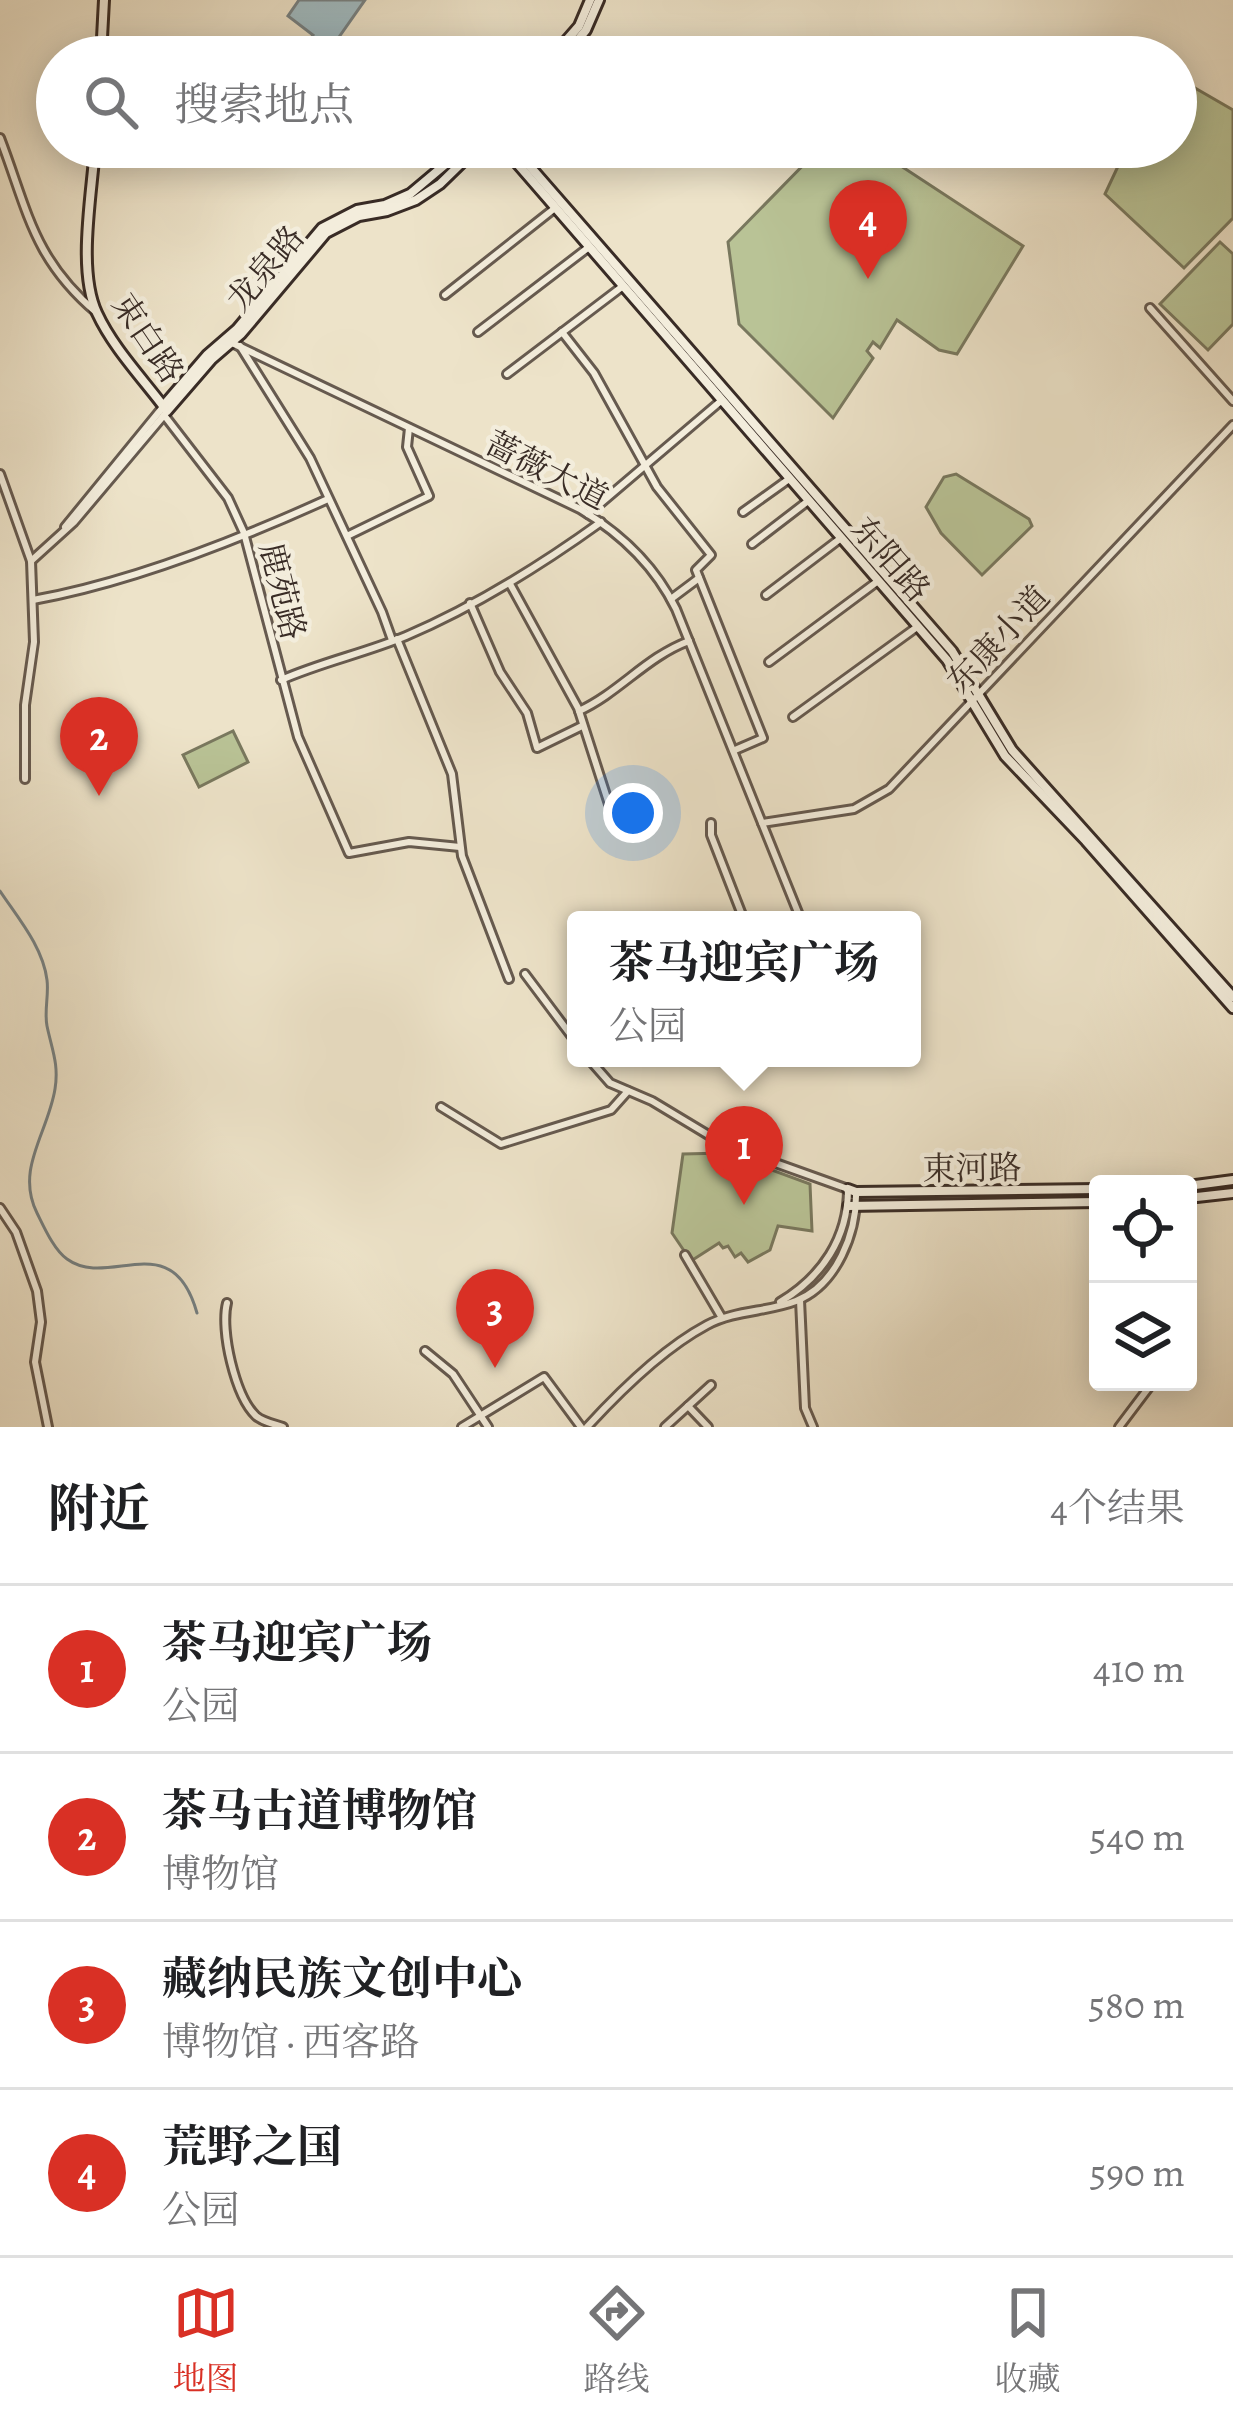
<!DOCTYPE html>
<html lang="zh">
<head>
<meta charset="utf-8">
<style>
	:root { --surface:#fff; --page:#f6f6f6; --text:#202124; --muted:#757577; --line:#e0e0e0; --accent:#d93025 }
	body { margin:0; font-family:Alegreya,"Noto Serif SC",serif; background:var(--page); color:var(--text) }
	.controls { position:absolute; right:36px; bottom:36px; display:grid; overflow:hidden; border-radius:12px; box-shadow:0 6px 30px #0003 }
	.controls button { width:108px; height:108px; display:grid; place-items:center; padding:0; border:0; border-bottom:3px solid var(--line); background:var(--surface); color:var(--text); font:60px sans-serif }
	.you { position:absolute; left:633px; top:813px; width:42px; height:42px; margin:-30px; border:9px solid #fff; border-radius:50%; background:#1a73e8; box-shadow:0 0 0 18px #1a73e833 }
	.badge { display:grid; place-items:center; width:78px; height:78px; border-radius:50%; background:var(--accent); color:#fff; font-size:39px; font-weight:700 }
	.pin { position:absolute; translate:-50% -99px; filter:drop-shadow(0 3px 6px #0008) }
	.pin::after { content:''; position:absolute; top:63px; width:42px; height:36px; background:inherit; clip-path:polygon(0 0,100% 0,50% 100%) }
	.popup { position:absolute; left:567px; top:911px; width:354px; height:156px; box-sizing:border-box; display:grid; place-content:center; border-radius:12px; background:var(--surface); filter:drop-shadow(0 3px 9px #0005); font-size:39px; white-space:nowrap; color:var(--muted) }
	.popup b { font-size:45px; color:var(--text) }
	.popup::after { content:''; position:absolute; left:50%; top:100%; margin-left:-24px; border:24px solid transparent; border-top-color:var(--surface) }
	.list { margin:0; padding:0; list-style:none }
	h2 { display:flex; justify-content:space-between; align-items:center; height:156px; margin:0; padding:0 48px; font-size:51px }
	h2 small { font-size:39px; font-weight:400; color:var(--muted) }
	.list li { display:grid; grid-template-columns:78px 1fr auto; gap:36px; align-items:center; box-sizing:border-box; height:168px; padding:0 48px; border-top:3px solid var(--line) }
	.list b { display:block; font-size:45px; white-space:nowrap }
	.list p { margin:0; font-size:39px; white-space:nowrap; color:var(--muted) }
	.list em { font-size:39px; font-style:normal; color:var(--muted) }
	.icon { flex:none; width:66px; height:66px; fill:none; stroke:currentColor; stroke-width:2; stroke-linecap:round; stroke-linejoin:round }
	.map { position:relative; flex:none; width:1233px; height:1427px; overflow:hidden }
	.search { position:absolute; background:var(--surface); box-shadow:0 6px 30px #0003; left:36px; right:36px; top:36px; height:132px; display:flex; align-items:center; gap:30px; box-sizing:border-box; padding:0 42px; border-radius:66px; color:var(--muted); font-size:45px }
	.sheet { height:828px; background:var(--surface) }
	nav { display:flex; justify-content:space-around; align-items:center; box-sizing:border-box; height:168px; border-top:3px solid var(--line); background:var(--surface); font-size:33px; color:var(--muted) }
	nav a { display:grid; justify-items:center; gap:6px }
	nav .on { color:var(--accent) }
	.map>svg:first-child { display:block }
	.green { fill:#b9c396; stroke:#79785e; stroke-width:3 }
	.water { fill:#a0bbc2; stroke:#778284; stroke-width:3 }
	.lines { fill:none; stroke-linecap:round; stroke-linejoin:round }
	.stream { stroke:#778284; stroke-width:3 }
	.minor-casing { stroke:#665a4f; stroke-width:12 }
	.tertiary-casing { stroke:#665a4f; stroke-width:12 }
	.secondary-casing { stroke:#392c26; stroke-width:14 }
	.minor { stroke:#f3eddc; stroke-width:6 }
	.tertiary { stroke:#f3eddc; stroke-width:6 }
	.secondary { stroke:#f3eddc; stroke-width:8 }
	.labels { text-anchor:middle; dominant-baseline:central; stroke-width:9; stroke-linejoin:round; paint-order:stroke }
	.street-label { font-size:33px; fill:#392c26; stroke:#f3eddc }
</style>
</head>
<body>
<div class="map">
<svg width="1233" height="1427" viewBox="0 0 1233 1427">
	<rect width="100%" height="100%" fill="#ede3c9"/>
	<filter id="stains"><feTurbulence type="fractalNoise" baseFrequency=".00167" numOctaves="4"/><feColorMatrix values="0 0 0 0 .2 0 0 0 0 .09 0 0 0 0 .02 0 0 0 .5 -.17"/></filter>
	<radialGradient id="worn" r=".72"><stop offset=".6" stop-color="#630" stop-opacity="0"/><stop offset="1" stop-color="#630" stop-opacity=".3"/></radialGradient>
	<!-- green -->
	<g class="green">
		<path d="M1176 77 1233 110V218L1184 268 1105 194 1127 147H1176Z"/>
		<path d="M821 147H872L1023 246 957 354 939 350 897 320 880 348 873 342 867 351 873 358 833 418 739 324 728 242Z"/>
		<path d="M1220 242 1233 254V324L1208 350 1160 304Z"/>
		<path d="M956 474 1029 519 1032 526 982 575 941 533 926 507 944 477Z"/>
		<path d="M233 731 248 762 199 787 183 755Z"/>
		<path d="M726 1153 810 1184 812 1231 778 1226 770 1250 748 1262 741 1253 735 1257 728 1246 723 1248 719 1243 691 1261 672 1233 683 1154Z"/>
	</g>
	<!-- water -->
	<path class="water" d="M299 0H365L325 57 307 44 313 35 288 16Z"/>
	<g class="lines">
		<!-- stream -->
		<path class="stream" d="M0 891C18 918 43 947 47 980 49 995 44 1011 47 1026 52 1050 59 1064 55 1089 48 1133 15 1169 37 1213 44 1227 54 1250 67 1259 109 1290 172 1224 197 1313"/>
		<!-- minor casing -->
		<g class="minor-casing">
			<g id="minor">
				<path d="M0 138C28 211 33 259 97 313"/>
				<path d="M445 295 555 208"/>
				<path d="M1150 308 1233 401"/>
				<path d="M478 332 589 247"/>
				<path d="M562 332 594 373 657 487 711 555 696 570 763 738 735 750"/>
				<path d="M240 346 310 458 382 612 392 640"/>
				<path d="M507 374 623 286"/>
				<path d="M164 415 228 498 244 533 298 737 349 853 409 842 460 847"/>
				<path d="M0 474 31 561 34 642 25 705V779"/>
				<path d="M743 512 789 479"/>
				<path d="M588 514 722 400"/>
				<path d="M65 527 163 407"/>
				<path d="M347 536 429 496 407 447 409 428"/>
				<path d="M752 544 808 501"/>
				<path d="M31 561 74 522 165 414"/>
				<path d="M510 584 578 708 615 823"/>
				<path d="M766 595 841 538"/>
				<path d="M671 599 699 578"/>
				<path d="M33 600C128 583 240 539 328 499"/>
				<path d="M470 603 500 672 527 713 537 748 582 726"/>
				<path d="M397 639 452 774 462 856 509 979"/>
				<path d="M769 662 878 581"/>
				<path d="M281 680C322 662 365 653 406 636 476 606 540 566 601 522"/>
				<path d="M579 711C620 692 646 657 689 641"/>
				<path d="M793 717 917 627"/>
				<path d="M711 823V835L744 920"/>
				<path d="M762 823 801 920"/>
				<path d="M525 974 576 1042"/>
				<path d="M588 1058 610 1083 652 1101 725 1145 848 1189"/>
				<path d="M441 1107 501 1144 611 1110 628 1091"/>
				<path d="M0 1208 16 1232 37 1291 41 1322 35 1362 48 1427"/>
				<path d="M685 1255 722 1318"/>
				<path d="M227 1303C220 1330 235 1396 256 1416 263 1422 274 1424 283 1427"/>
				<path d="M425 1351 453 1374 488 1427"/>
				<path d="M688 1406 708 1427"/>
				<path d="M462 1427 544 1377 581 1427"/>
				<path d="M665 1427 711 1385"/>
			</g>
		</g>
		<!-- tertiary casing -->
		<g class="tertiary-casing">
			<g id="tertiary">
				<path d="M230 342 580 509C620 533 655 566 676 609L762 823 854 809 889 789 1233 425"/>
				<path d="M800 1300 805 1408 813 1427"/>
				<path d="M780 1302C822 1277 848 1238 848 1189"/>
				<path d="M587 1427C620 1391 664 1348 707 1325 735 1310 768 1312 796 1301 837 1285 857 1232 856 1192"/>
				<path d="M1119 1427 1153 1382"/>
			</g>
		</g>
		<!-- secondary casing -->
		<g class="secondary-casing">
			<g id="secondary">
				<path d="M101 57 104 0"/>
				<path d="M552 57 579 26 590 0"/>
				<path d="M564 57 586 30 599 0"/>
				<path d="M95 147C92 194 77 270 97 313 113 348 144 380 167 411L212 359 241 334 326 233 359 216 387 211 416 200 440 184 478 147"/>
				<path d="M503 147 947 660 1005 756 1086 841 1233 1008"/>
				<path d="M513 147 952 651 1012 750 1233 997"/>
				<path d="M164 405 207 355 237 329 322 228 357 210 385 205 410 194 466 147"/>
				<path d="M1188 1186 1233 1180"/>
				<path d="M848 1189 856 1192 1098 1189"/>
				<path d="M1188 1198 1233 1193"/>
				<path d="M848 1206 1098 1202"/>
			</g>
		</g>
		<!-- minor -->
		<use href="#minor" class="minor"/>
		<!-- tertiary -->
		<use href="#tertiary" class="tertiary"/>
		<!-- secondary -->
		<use href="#secondary" class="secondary"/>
	</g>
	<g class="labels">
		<!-- street labels -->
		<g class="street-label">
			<text transform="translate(265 268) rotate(-50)">龙泉路</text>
			<text transform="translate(148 338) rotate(56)">束白路</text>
			<text transform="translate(547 470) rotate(27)">蔷薇大道</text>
			<text transform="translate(891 559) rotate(49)">东阳路</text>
			<text transform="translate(283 591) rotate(76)">鹿苑路</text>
			<text transform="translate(998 639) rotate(-47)">东康小道</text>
			<text transform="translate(972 1168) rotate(-1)">束河路</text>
		</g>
	</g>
	<rect width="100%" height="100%" filter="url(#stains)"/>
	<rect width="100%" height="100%" fill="url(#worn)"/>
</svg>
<div class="controls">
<button><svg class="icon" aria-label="locate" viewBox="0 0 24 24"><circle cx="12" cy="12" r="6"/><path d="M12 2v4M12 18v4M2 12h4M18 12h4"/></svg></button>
<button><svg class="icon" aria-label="layers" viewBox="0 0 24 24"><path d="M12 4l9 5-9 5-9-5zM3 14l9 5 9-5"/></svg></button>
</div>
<div class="you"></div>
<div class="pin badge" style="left:744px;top:1205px">1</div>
<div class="popup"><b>茶马迎宾广场</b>公园</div>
<div class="pin badge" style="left:99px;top:796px">2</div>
<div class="pin badge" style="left:495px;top:1368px">3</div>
<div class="pin badge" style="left:868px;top:279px">4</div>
<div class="search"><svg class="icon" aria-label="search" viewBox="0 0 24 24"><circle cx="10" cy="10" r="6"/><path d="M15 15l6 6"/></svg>搜索地点</div>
</div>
<section class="sheet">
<h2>附近<small>4个结果</small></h2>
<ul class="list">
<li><span class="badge">1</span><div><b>茶马迎宾广场</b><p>公园</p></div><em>410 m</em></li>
<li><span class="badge">2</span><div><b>茶马古道博物馆</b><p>博物馆</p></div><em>540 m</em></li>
<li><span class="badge">3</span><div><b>藏纳民族文创中心</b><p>博物馆 · 西客路</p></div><em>580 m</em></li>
<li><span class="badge">4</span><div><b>荒野之国</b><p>公园</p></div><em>590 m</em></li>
</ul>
</section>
<nav>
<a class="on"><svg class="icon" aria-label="map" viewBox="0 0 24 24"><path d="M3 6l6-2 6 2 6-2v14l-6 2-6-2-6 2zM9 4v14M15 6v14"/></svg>地图</a>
<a><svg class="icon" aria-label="directions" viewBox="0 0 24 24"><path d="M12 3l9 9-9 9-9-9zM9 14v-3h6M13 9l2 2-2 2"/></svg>路线</a>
<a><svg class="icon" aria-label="saved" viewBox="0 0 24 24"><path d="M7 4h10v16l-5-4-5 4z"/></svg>收藏</a>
</nav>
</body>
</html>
